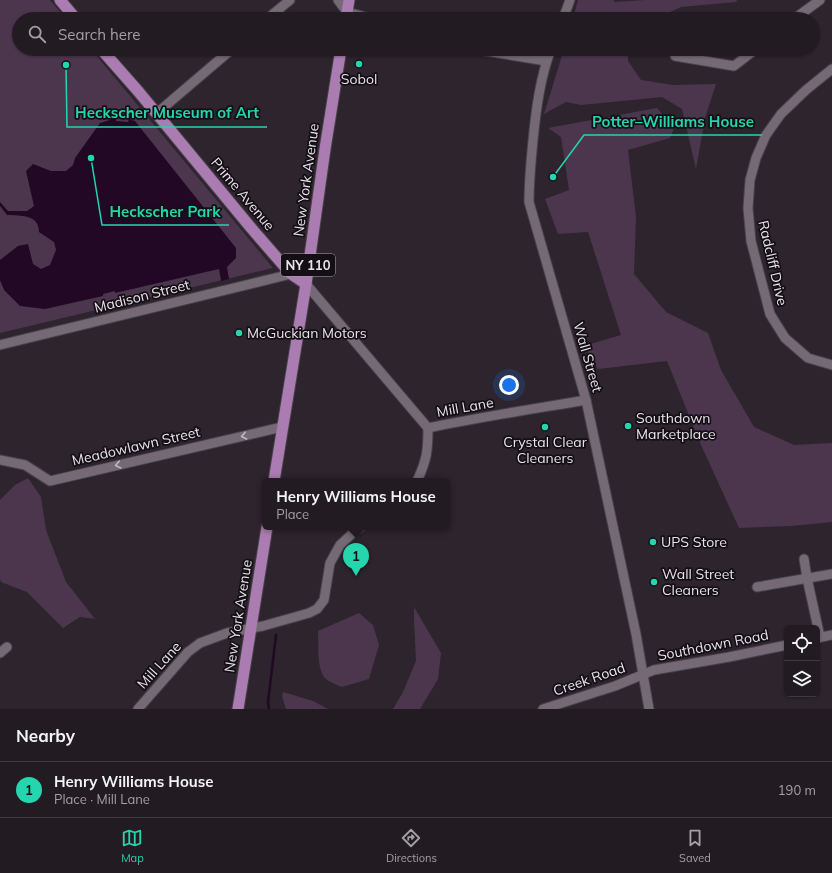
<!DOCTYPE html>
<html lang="en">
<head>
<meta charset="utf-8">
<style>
	:root { --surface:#221b22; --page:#2a242a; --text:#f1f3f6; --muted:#a2a1a5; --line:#3f3940; --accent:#25d5ae }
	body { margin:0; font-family:Mulish,sans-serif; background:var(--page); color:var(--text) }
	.controls { position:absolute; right:12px; bottom:12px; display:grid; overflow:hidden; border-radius:6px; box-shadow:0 1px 3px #0004 }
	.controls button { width:36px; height:36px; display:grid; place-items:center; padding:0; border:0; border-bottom:1px solid var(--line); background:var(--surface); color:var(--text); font:20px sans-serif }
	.you { position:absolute; left:509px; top:385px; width:14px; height:14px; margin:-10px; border:3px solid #fff; border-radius:50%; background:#1a73e8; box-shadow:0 0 0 6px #1a73e833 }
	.badge { display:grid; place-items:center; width:26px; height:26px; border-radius:50%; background:var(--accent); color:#111; font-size:13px; font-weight:700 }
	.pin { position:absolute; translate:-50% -33px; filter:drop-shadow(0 1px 2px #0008) }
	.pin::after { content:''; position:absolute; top:21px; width:14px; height:12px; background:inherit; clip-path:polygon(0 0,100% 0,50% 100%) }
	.popup { position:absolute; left:262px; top:478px; width:188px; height:52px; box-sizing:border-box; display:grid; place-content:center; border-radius:6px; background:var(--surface); filter:drop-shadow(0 1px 3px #0005); font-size:13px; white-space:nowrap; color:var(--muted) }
	.popup b { font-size:15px; color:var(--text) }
	.popup::after { content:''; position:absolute; left:50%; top:100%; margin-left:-8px; border:8px solid transparent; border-top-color:var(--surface) }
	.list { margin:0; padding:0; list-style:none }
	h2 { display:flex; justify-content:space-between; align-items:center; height:52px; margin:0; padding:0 16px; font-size:17px }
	h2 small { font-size:13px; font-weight:400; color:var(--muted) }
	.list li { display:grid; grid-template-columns:26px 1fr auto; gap:12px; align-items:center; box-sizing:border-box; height:56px; padding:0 16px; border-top:1px solid var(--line) }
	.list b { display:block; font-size:15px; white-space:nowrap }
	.list p { margin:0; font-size:13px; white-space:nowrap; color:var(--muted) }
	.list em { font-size:13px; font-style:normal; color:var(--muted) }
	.icon { flex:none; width:22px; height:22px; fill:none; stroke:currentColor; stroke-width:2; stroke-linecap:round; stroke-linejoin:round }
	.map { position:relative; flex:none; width:832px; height:709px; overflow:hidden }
	.search { position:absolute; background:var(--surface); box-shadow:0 1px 3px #0004; left:12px; right:12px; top:12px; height:44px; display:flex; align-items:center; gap:10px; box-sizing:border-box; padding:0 14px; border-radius:22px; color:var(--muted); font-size:15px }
	.sheet { height:108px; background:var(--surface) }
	nav { display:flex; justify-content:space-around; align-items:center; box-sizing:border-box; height:56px; border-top:1px solid var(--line); background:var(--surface); font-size:11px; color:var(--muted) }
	nav a { display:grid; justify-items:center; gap:2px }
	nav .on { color:var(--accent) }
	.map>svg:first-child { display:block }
	.green { fill:#4c364e }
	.water { fill:#220825 }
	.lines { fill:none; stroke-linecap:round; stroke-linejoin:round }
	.stream { stroke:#220825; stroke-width:2.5 }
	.minor-casing { stroke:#484149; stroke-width:11 }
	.major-casing { stroke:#484149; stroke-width:13 }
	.minor { stroke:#746975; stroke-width:9 }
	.major { stroke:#ab7cb1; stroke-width:11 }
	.oneway { stroke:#c0b8c1 }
	.poi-dot { fill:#25d5ae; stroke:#130f14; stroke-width:1.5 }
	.labels { text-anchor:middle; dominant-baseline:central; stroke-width:3.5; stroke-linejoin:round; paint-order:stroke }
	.shield { fill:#130f14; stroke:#a9a3aa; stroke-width:1 }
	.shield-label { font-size:13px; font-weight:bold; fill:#e9e3ea }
	.poi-label { font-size:14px; fill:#e9e3ea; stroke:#130f14; text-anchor:start }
	.street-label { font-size:14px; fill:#e9e3ea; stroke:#130f14 }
	.leader { fill:none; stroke:#25d5ae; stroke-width:1.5 }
	.callout-dot { fill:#25d5ae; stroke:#130f14; stroke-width:1.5 }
	.callout-label { font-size:15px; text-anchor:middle; font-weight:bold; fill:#25d5ae; stroke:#130f14; stroke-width:3.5; stroke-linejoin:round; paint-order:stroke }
</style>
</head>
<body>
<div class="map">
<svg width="832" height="709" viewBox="0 0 832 709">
	<rect width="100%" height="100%" fill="#2d242e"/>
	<!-- green -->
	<g class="green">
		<path d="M0 0H50L66 19H19V49H91L273 268 0 333Z"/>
		<path d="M578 0H614V2L645 0H737L736 2 681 7 655 19H573Z"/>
		<path d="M564 49H628V61L641 80 673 85 716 84 705 118 696 169 682 109 662 97 581 105 566 102 544 114Z"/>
		<path d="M657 108 674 128 670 138 628 150 636 217 634 274 666 312 708 333 721 370 754 427 794 445 832 443V522L791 526 739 528 701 445 667 361 598 369 584 346 621 335 588 232 558 234 545 199 569 190 561 137 548 128Z"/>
		<path d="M28 478 41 497 46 530 66 582 95 619 80 617 63 628 27 592 1 582 0 579V500L15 485Z"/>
		<path d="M414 607 441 653 438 679 420 709H393L403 692 416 661 414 620Z"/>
		<path d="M359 613 373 625 379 645 369 679 342 687C337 685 329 682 325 678 316 666 319 645 318 631Z"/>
		<path d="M283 692 313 701 328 709H286L282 696Z"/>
	</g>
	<!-- water -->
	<path class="water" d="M116 118V121L128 122 129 119 135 121 236 248V258L227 267 229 279 221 281 219 269 115 293V291L103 294V296L45 309 20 306 4 290 0 280V260L18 246 28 244 33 264 41 269 50 265 56 250 54 242 39 232C39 214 21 216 7 215L0 206V202L8 211H27L34 206 26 171 33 164 51 171H66L73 165 75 158 100 123Z"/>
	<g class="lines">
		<!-- stream -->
		<path class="stream" d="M269 709 268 702 276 635"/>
		<!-- minor casing -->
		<g class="minor-casing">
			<g id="minor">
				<path d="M338 0 347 12 373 19"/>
				<path d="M267 19 290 0"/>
				<path d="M563 19 570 0"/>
				<path d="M794 19 820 0"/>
				<path d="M474 49 546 61"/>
				<path d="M551 49C540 78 536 110 533 140 531 161 529 181 529 202L586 400 636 634 649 709"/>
				<path d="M675 56 734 66 756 49"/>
				<path d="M832 69 806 90 781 114 766 135 756 158 750 180 748 208 751 241 770 314 785 338 808 358 832 365"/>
				<path d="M157 113 232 49"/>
				<path d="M306 284 428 428"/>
				<path d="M0 345 291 274"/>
				<path d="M428 428C480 417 533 409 586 400"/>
				<path d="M0 460 25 465 50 481 282 427"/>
				<path d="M417 481C427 460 428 450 428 428"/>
				<path d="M804 559 807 578 820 637"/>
				<path d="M757 587 832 574"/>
				<path d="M817 638 832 635"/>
				<path d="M0 653 7 647"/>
				<path d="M138 709 188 652 200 643 227 633 263 626 309 613 317 609 324 600 330 563 340 545 355 531 361 527"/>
				<path d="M543 709 615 686 654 670 729 657 787 645"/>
			</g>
		</g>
		<!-- major casing -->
		<g class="major-casing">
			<g id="major">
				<path d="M60 0 76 19"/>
				<path d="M346 19 349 0"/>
				<path d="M101 49 138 91 252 229 291 274 306 284"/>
				<path d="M274 481 306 284 325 149 341 49"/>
				<path d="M238 709 267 527"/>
			</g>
		</g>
		<!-- minor -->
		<use href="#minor" class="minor"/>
		<!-- major -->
		<use href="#major" class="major"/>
	</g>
	<!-- one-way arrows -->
	<defs><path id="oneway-chevron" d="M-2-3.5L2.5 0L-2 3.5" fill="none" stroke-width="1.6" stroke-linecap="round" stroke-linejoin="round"/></defs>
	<g class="oneway">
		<use href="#oneway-chevron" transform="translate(244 436) rotate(167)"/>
		<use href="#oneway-chevron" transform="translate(118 465) rotate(167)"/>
	</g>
	<!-- markers -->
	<g class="poi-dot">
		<circle cx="359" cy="64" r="4"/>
		<circle cx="239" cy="333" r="4"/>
		<circle cx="628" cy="426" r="4"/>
		<circle cx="545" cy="427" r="4"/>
		<circle cx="653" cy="542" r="4"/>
		<circle cx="654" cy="582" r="4"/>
	</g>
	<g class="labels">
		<!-- shield labels -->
		<rect class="shield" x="281" y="254" width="54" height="22" rx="3"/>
		<g class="shield-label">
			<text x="308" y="265">NY 110</text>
		</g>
		<!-- poi labels -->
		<g class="poi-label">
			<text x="359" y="79" text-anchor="middle">Sobol</text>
			<text x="247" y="333">McGuckian Motors</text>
			<text x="636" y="418">Southdown<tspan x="636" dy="16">Marketplace</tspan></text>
			<text x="545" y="442" text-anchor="middle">Crystal Clear<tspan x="545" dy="16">Cleaners</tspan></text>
			<text x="661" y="542">UPS Store</text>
			<text x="662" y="574">Wall Street<tspan x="662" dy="16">Cleaners</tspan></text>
		</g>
		<!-- street labels -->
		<g class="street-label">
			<text transform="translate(306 180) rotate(-82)">New York Avenue</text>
			<text transform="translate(243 194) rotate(50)">Prime Avenue</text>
			<text transform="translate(773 263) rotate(77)">Radcliff Drive</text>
			<text transform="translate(142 296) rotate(-14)">Madison Street</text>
			<text transform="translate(588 357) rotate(74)">Wall Street</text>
			<text transform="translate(465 407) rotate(-10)">Mill Lane</text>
			<text transform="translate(136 446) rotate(-13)">Meadowlawn Street</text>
			<text transform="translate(238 616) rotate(-81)">New York Avenue</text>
			<text transform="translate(713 645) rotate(-11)">Southdown Road</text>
			<text transform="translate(159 665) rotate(-48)">Mill Lane</text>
			<text transform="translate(589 679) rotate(-19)">Creek Road</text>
		</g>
	</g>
	<!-- callouts -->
	<path class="leader" d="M66 65L67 127H267M553 177L584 135H762M91 158L102 225H229"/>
	<g class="callout-dot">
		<circle cx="66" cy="65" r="4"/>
		<circle cx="553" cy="177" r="4"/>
		<circle cx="91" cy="158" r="4"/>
	</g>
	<g class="callout-label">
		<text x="167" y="118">Heckscher Museum of Art</text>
		<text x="673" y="127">Potter–Williams House</text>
		<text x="165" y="217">Heckscher Park</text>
	</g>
</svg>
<div class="controls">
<button><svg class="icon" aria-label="locate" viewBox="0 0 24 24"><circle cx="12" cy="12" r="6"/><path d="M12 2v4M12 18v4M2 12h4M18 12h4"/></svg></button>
<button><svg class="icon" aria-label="layers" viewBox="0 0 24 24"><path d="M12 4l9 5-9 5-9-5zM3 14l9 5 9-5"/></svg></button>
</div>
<div class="you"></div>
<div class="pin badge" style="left:356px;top:576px">1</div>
<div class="popup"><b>Henry Williams House</b>Place</div>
<div class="search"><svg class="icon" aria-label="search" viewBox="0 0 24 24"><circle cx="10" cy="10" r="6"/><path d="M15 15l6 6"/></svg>Search here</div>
</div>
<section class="sheet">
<h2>Nearby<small></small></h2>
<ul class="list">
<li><span class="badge">1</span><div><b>Henry Williams House</b><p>Place · Mill Lane</p></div><em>190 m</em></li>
</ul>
</section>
<nav>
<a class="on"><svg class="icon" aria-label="map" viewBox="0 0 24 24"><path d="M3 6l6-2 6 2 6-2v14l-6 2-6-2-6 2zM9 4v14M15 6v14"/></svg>Map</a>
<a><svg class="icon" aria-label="directions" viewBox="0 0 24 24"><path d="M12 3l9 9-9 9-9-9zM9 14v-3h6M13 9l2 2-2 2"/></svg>Directions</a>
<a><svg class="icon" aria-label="saved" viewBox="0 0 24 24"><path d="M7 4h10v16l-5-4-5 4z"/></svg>Saved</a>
</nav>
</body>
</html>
